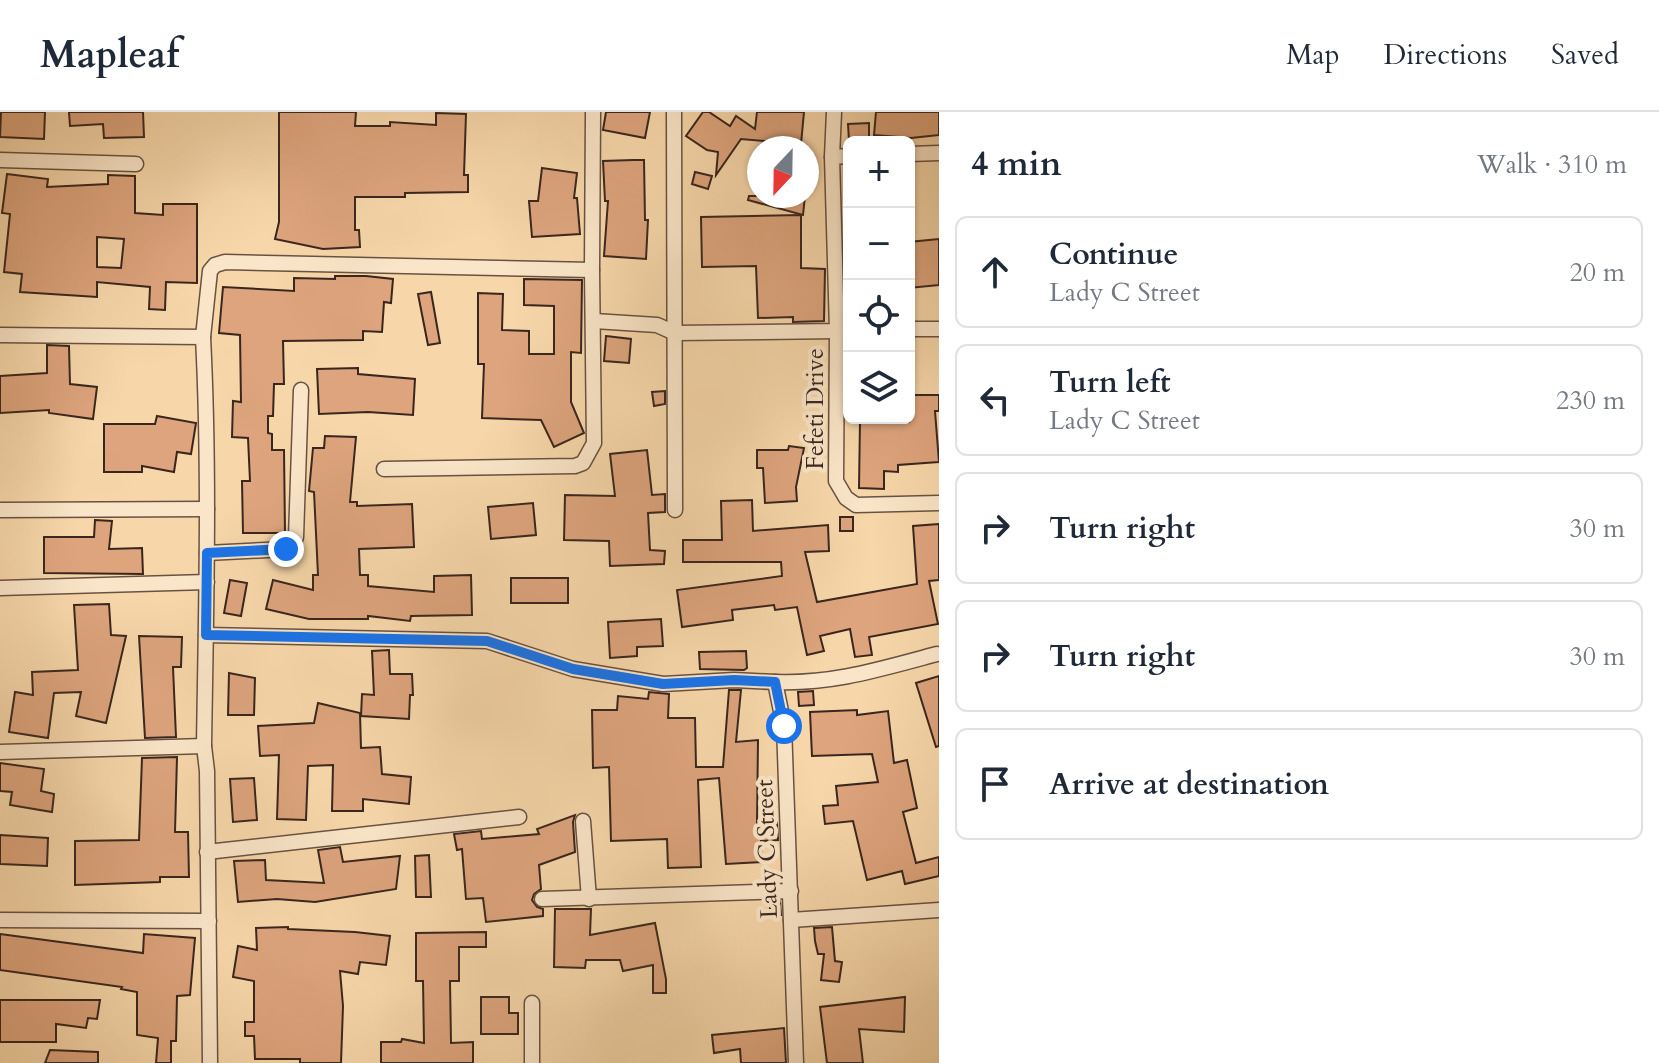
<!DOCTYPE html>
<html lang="en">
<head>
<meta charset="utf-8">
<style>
	:root { --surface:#fff; --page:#f6f6f7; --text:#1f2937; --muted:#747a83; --line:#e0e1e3 }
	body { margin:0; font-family:Cardo,serif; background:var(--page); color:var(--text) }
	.controls { position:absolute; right:24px; top:24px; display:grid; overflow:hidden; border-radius:12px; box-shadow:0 2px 6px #0004 }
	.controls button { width:72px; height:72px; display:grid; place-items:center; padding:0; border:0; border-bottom:2px solid var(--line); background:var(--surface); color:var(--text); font:40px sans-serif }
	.compass { position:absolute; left:747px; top:24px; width:72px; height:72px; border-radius:50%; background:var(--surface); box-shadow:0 2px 6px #0004; rotate:202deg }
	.stop { position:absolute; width:24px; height:24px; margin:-18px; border:6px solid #1a73e8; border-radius:50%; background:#fff }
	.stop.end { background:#1a73e8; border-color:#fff; box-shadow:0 2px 8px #0008 }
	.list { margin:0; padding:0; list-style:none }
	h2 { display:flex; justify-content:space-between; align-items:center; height:104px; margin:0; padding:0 32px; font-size:34px }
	h2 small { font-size:26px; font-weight:400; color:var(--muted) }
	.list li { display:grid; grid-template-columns:52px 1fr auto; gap:24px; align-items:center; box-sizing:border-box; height:112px; margin:0 16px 16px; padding:0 16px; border:2px solid var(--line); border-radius:12px }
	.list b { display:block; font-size:30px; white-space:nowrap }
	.list p { margin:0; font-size:26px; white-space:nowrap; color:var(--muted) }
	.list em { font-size:26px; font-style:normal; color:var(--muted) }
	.icon { flex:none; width:44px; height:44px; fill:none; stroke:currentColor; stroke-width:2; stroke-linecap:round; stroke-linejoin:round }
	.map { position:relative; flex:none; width:939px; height:951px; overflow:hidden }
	header { display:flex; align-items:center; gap:48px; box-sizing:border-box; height:112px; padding:0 40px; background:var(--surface); border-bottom:2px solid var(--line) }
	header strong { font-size:38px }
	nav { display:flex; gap:44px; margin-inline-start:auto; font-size:28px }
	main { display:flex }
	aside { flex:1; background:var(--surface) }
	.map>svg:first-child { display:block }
	.building { fill:#dda47d; stroke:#3a261e; stroke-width:2; fill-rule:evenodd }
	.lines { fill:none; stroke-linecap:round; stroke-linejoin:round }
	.street-casing { stroke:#695241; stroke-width:17 }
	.street { stroke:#fae5c8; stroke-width:14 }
	.route { stroke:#1a73e8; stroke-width:10 }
	.labels { text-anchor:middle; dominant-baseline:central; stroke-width:8; stroke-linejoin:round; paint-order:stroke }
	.street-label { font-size:24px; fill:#3a261e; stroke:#fae5c8 }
</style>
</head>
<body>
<header>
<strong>Mapleaf</strong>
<nav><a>Map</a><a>Directions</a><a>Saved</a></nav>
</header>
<main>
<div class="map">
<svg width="939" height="951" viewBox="0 0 939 951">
	<rect width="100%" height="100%" fill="#f7d7aa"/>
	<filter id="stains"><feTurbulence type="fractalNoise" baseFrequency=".0025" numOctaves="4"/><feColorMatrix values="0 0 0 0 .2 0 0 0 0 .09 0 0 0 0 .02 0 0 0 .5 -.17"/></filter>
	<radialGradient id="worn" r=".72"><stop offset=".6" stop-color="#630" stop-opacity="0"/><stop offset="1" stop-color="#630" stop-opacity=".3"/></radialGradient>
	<!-- building -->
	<g class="building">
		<path d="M1 0H45L44 27 0 25Z"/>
		<path d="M69 0H143L144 25 104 26 103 12 70 14Z"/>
		<path d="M279 0H356L355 14H390V10L436 13V1L466 2 464 63H468V80L405 81V85H355V118H359L360 135 323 137 275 127 279 110Z"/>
		<path d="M606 0H650L645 26 603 18Z"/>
		<path d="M703 0H709L730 14 736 4 755 17 757 0H804L801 32 741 27 716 63 718 40 707 38 686 24Z"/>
		<path d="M876 0H939V23L911 26 874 23Z"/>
		<path d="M869 11V28L849 29 848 12Z"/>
		<path d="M633 48H644L645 108H648L646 147 604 144 608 89H605L603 49Z"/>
		<path d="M542 56 577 61 574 86H577L580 122 532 125 529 89H538Z"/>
		<path d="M695 60 712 64 708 77 692 72Z"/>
		<path d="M7 62 48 67 47 75 108 72V63L135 64V101L163 103V92H197V171L166 170 165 198 149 197 150 175 97 170V185L20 180 22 162 4 160 10 102 2 101ZM97 125 124 127 121 156 97 155Z"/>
		<path d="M749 84H805L803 103 748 88Z"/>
		<path d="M801 103V156L825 157 824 209 793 210V205L758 206 756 154 702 155 701 105Z"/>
		<path d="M939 127V173L909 176V130Z"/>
		<path d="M335 164H366L393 167 391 191 384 190 382 220 363 219V228L283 229 284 272H274L273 304H268V321L272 322V338H284L285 421H243L242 369H250L248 326 232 325 233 289 241 290 240 223 219 221 223 175 294 179V166L335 167Z"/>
		<path d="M524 167 582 168 581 241 571 240V290L584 321 554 335 541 308 482 306 484 252H478V181L503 182 502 218 529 219V242H554V194L524 193Z"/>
		<path d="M431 180 440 231 428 233 418 182Z"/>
		<path d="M606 224 631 227 629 251 604 249Z"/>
		<path d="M47 233 69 234 70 272 97 275 93 307 49 301V298L0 301V264L47 261Z"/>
		<path d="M358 256V262L415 267 413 303 368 300 319 302 317 257Z"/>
		<path d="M665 279V292L654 294 652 280Z"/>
		<path d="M909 283H939V299H935L939 350 898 353V360L884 359V377L859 376 860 309 909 310Z"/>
		<path d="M157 304 196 311 191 342 177 340 174 360 142 354V360H104V312H155Z"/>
		<path d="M325 324 356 325 350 390H357V394L412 392 414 435 359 437 360 463H368V474L434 480V464L471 463 472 503 411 504 410 509 368 504V507H309L266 497 273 468 313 478V463H318L314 380 309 379 313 336H324Z"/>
		<path d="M789 334 804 336 796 375 797 389 765 391 763 356H757V338H788Z"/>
		<path d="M647 338 652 383 665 382V400L648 401 650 438 665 439 664 452 610 454 609 429 564 428 565 383 615 384 610 342Z"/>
		<path d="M752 388 753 419 828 413 829 439 805 440 817 490 917 472 913 414 939 412V468L929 469 938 512 869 525 872 543 855 545 850 517 820 524 824 539 807 543 797 495 775 498 774 493 732 498 733 508 682 515 677 478 782 464 781 450H683V428H722L721 389Z"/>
		<path d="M533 391 536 423 491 427 488 395Z"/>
		<rect x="840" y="405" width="13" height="14"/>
		<path d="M95 408 112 409 109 437 142 436 143 462 44 461V425H94Z"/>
		<rect x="511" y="466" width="57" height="25"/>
		<path d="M230 468 247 471 241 504 224 501Z"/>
		<path d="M109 492 111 523 126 524 106 611 76 604 81 580 54 581 48 626 9 620 15 580 33 583 32 560 78 558 74 493Z"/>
		<path d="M661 507 663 534 637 535V544L610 546 608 510Z"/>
		<path d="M139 524 182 525 181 555H173L176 625 145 626Z"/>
		<path d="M389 538 390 562H412L413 583H410L409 607 361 604 362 582 374 583 372 539Z"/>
		<path d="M746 539 747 556 744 558 700 557 699 540Z"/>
		<path d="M229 561 255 566 254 603H228Z"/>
		<path d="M939 564V634L936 635 916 571Z"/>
		<path d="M729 578H741L736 630 758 628 757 712 777 710 778 728 761 729 762 750 726 752 719 666 698 668 701 755 668 756 667 727 611 729 609 655 593 656 592 598H617L618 584 648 587 649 580 669 582 668 606H695L696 655H723Z"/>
		<path d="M813 579 814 593 799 594 798 580Z"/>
		<path d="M318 591 360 601 361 636 380 635 382 662 411 665 409 692 363 687V699H332L333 653 308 654 306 708 277 707 279 643 260 644 258 614 314 611Z"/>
		<path d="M857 598V603L888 599 894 651 907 648 917 696 903 700 916 751 939 745V764L905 772 902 759 867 768 853 709 825 712 823 694 838 693 836 674 878 670 872 642 812 644 810 600Z"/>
		<path d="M177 645 175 720H188L189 765H160V770L75 773V729L139 728 142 646Z"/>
		<path d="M0 651 44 657 41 679 54 682 52 700 10 693 12 680 0 679Z"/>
		<path d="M254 666 257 708 233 710 230 667Z"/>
		<path d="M575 703 573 710 575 740 539 753 541 777 534 782 532 788 537 795 543 797V804L486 810 483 786 466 787 462 737 457 738 454 722 481 719 482 727 539 722 537 717Z"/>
		<path d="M0 723 48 726 47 754 0 752Z"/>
		<path d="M340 735 343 750 400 744 396 777 315 790 277 787 238 790 234 749 265 748 266 768 324 771 318 738Z"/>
		<path d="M429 743 431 785H416L415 744Z"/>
		<path d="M780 789 781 803H770V790Z"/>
		<path d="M555 797H591L590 823 655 811 666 867V881H653V853L623 859 620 848H586L585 856 554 855Z"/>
		<path d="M288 815V817L355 820 390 824 386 853 360 850 358 862 340 859 343 894 341 951H300V947H255L254 924H245V910H254V869L233 865 238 834 257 838 256 816Z"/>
		<path d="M832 815 835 849 842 850 839 870 821 868 824 842H818L815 829 814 816Z"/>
		<path d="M486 820V835H459V869H450L451 931 473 930V951H381V930H401L402 927 424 931 423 869H416V821Z"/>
		<path d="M0 822 143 841 144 822 195 826 190 883 177 884 176 929H171V951H156L158 926 137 923V880L121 877 122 875 0 858Z"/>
		<path d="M481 885H509V901H518V922H481Z"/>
		<path d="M905 885 904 920 859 917 863 951H827L820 895Z"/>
		<path d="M0 888H100L97 907 88 906 86 916 56 912V930H0Z"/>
		<path d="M784 916 786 951H741L740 937 714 941 712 923Z"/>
		<path d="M50 938 98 940V951H45Z"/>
	</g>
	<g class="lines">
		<!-- street casing -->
		<g class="street-casing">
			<g id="street">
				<path d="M674 0 675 398"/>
				<path d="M909 42 939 41"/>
				<path d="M832 45 834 0"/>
				<path d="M0 48 136 52"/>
				<path d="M594 209 657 213 675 221 837 219 832 45 849 44"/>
				<path d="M909 217H939"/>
				<path d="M849 219H837L836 369 846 386 856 393 939 391"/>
				<path d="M0 223 203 225C210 362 206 498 204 634L207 659 210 951"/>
				<path d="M203 225 210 159 215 153 225 150 592 158 593 0"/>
				<path d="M384 357 575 354 583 351 594 331 592 158"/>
				<path d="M0 398 207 397"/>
				<path d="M207 441 286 437 293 433 296 425 301 278"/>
				<path d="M0 476 207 470"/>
				<path d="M206 523 487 529 573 557 663 572 734 568 775 570 784 614 796 951"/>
				<path d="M775 570C834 572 880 557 937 542"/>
				<path d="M0 640 204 634"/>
				<path d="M583 709 589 787"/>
				<path d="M207 740 519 705"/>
				<path d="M542 787 791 779"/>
				<path d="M0 808 209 809"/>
				<path d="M791 808 939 798"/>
				<path d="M532 891V951"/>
			</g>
		</g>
		<!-- street -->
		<use href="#street" class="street"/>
	</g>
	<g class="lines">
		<!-- route -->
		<path class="route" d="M286 437 207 441 206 523 487 529 573 557 663 572 734 568 775 570 784 614"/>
	</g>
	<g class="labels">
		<!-- street labels -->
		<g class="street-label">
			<text transform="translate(815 297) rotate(-90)">Fefeti Drive</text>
			<text transform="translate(767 737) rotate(-92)">Lady C Street</text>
		</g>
	</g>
	<rect width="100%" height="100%" filter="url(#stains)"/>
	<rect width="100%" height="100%" fill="url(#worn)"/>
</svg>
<div class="controls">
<button>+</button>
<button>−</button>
<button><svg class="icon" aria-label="locate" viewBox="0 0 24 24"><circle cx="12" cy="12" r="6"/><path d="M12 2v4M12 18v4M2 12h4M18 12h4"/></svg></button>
<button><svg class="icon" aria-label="layers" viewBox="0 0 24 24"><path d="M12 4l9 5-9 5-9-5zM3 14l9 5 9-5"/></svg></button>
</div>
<svg class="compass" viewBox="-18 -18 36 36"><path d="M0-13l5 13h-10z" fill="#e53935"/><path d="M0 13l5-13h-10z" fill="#747a83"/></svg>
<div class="stop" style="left:784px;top:614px"></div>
<div class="stop end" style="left:286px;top:437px"></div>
</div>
<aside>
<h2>4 min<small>Walk · 310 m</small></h2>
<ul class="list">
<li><svg class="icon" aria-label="ahead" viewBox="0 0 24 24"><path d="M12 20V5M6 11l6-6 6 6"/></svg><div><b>Continue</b><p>Lady C Street</p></div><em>20 m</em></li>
<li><svg class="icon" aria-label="left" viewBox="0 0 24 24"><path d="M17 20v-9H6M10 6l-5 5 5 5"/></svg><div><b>Turn left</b><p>Lady C Street</p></div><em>230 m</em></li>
<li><svg class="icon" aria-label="right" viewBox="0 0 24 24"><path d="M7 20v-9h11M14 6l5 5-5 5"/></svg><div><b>Turn right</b></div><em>30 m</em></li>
<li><svg class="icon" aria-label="right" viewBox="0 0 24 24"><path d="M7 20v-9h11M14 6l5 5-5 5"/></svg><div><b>Turn right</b></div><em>30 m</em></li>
<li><svg class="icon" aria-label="arrive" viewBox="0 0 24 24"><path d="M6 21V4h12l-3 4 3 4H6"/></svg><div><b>Arrive at destination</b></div></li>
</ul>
</aside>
</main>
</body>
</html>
